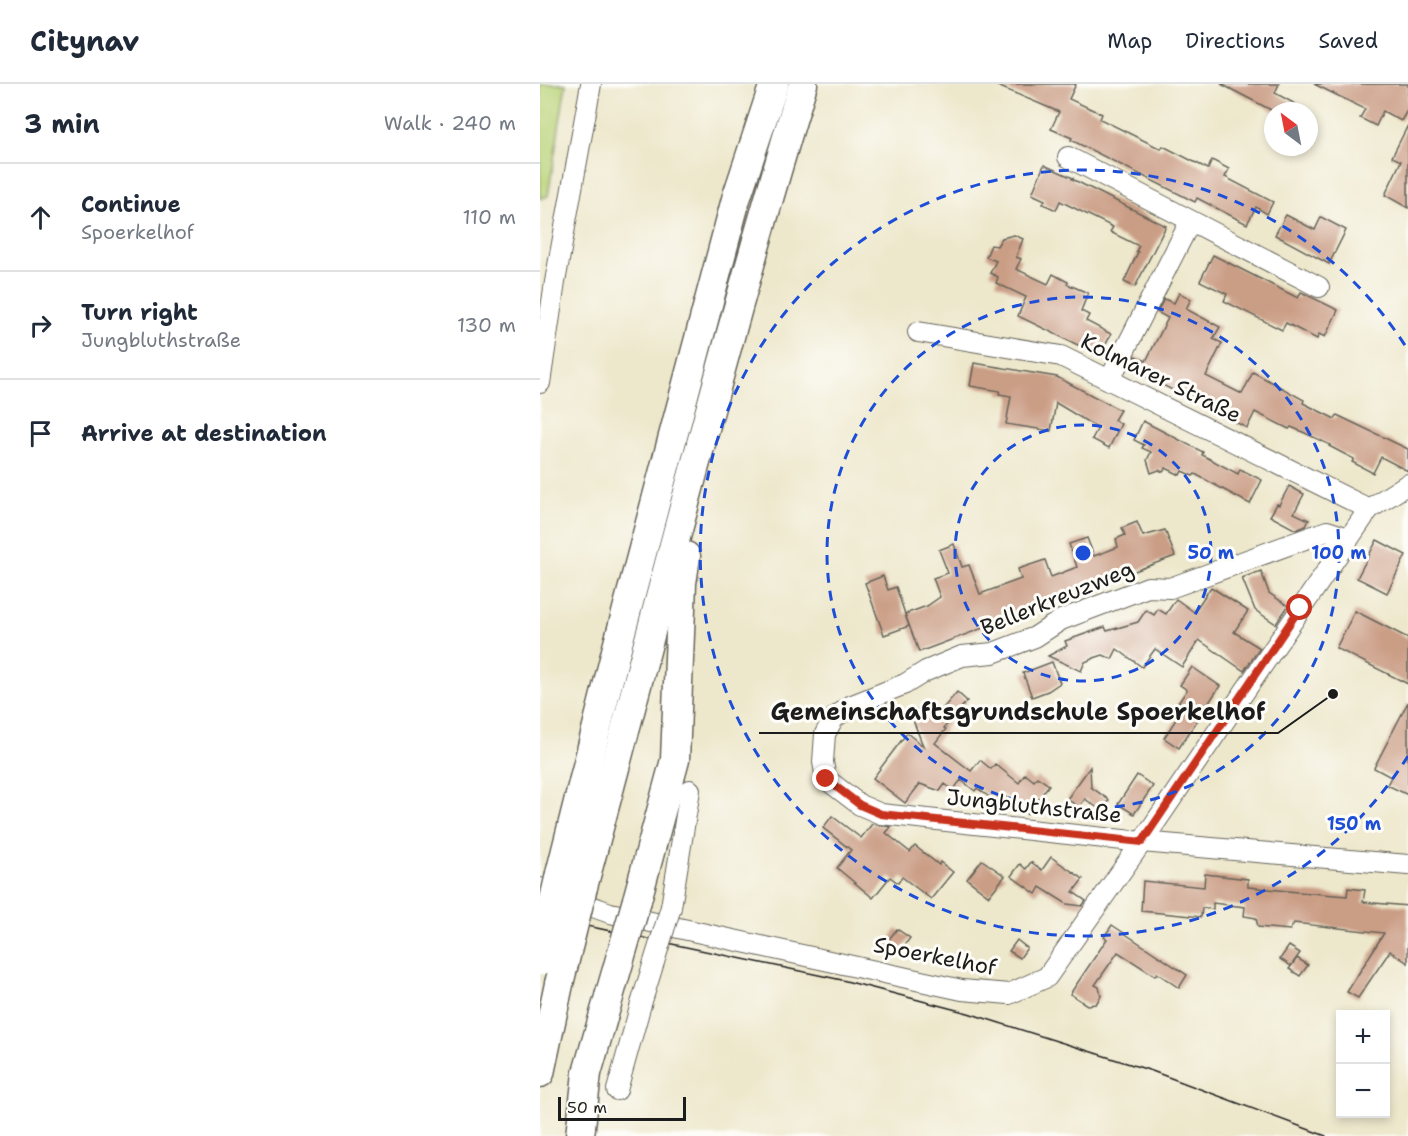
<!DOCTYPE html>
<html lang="en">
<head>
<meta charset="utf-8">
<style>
	:root { --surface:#fff; --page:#f2f2f3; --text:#1f2937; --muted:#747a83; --line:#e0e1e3 }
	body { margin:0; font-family:"Shantell Sans",sans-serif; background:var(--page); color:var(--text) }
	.controls { position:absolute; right:18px; bottom:18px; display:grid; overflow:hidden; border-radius:0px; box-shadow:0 3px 9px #0003 }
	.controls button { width:54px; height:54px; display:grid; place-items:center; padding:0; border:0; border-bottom:2px solid var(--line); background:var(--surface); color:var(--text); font:30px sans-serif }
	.compass { position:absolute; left:724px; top:18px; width:54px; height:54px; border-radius:50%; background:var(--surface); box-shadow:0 3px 9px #0003; rotate:328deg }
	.scale { position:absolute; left:18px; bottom:15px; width:128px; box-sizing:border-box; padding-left:6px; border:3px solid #1c1c1c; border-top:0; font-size:16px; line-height:21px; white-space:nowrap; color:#1c1c1c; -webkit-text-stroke:4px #fdfcf7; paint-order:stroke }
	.stop { position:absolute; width:18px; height:18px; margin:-14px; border:4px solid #c8321e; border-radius:50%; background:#fff }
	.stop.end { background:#c8321e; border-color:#fff; box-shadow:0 2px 6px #0008 }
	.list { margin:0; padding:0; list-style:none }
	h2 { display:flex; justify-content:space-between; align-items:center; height:78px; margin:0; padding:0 24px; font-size:26px }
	h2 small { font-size:20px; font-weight:400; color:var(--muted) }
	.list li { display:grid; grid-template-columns:39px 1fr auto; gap:18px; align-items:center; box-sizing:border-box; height:108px; padding:0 24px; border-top:2px solid var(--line) }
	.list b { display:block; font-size:22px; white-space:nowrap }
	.list p { margin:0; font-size:20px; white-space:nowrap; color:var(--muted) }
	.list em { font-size:20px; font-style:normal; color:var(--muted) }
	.icon { flex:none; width:33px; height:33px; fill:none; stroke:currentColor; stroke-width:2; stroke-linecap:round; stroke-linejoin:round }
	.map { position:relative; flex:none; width:868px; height:1052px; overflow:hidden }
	header { display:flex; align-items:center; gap:36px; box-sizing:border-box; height:84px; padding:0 30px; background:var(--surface); border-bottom:2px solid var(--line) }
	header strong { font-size:28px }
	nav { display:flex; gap:33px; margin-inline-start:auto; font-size:21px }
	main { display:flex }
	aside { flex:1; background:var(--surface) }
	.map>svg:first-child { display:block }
	.green { fill:#b9d378; stroke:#6a784a; stroke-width:1.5 }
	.building { fill:#ca9d85 }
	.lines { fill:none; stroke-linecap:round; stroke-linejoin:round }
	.minor-casing { stroke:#656359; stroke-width:22 }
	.highway-casing { stroke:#656359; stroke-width:31 }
	.minor { stroke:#fff; stroke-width:20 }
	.highway { stroke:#fff; stroke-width:28 }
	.tram { stroke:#1c1c1c; stroke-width:1.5 }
	.minor-bridge-casing { stroke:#656359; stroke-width:22; stroke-linecap:butt }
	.highway-bridge-casing { stroke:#656359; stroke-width:31; stroke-linecap:butt }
	.minor-bridge { stroke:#fff; stroke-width:20 }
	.highway-bridge { stroke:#fff; stroke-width:28 }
	.route { stroke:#c8321e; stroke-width:8 }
	.ring { fill:none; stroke:#1d4ed8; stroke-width:3; stroke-dasharray:10 8 }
	.labels { text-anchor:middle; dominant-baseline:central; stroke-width:6; stroke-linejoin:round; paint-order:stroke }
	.street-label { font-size:22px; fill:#1c1c1c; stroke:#fdfcf7 }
	.centre { fill:#1d4ed8; stroke:#fdfcf7; stroke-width:3 }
	.ring-label { font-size:18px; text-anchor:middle; font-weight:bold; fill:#1d4ed8; stroke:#fdfcf7; stroke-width:6; stroke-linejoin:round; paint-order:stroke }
	.leader { fill:none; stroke:#1c1c1c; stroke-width:2 }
	.callout-dot { fill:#1c1c1c; stroke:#fdfcf7; stroke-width:2 }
	.callout-label { font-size:24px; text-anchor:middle; font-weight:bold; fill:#1c1c1c; stroke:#fdfcf7; stroke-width:6; stroke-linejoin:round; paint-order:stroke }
</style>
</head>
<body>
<header>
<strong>Citynav</strong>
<nav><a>Map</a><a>Directions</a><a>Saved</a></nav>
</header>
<main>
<aside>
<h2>3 min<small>Walk · 240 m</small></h2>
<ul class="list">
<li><svg class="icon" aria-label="ahead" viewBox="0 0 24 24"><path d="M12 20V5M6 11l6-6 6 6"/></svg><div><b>Continue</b><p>Spoerkelhof</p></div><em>110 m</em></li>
<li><svg class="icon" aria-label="right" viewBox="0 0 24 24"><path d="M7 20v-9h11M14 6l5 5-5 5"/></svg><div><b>Turn right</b><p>Jungbluthstraße</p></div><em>130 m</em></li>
<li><svg class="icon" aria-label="arrive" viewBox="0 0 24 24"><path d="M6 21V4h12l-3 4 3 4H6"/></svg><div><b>Arrive at destination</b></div></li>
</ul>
</aside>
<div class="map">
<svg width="868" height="1052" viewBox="0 0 868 1052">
	<rect width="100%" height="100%" fill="#fdfcf7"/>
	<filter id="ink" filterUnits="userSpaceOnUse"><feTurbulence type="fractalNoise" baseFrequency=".0167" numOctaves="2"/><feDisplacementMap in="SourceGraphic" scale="12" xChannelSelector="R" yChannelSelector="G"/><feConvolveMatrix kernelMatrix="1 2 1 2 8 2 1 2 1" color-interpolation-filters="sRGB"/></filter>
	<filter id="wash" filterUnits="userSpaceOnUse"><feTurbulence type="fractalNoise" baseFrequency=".008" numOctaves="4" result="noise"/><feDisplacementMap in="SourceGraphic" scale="24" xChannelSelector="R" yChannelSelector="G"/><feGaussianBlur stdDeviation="1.35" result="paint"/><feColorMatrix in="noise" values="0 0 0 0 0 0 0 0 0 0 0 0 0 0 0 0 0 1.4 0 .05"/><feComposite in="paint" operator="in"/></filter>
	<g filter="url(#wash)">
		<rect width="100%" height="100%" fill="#ede7cb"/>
		<!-- green -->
		<path class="green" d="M0 0H26L8 112 0 115Z"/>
		<g id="blocks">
			<!-- building -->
			<g class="building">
				<path d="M453 0H536L529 15 562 30 560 35 621 65 623 62 668 85 672 76 689 85 685 93 733 118 727 130 716 123 707 140 657 114 655 118 531 56 532 54 511 45 519 28Z"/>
				<path d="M681 0H739L735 9 768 27H733Z"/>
				<path d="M774 0H868V25L861 37 843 27 836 42 820 34 825 25Z"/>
				<path d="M868 41V124L845 111 861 77 852 73Z"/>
				<path d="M504 81 533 94 532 95 626 142 595 203 584 198 598 168 596 167 599 162 570 148 573 143 520 117 516 126 503 120 505 116 492 110Z"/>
				<path d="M746 131 775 146 781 133 806 146 789 180 735 151Z"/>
				<path d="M474 151 483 155 476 173 481 175 476 185 508 200 513 190 528 198 527 200 548 209 541 227 549 231 546 237 571 250 561 270 545 262 544 264 478 232 486 213 456 199 458 193 450 189 456 177 446 173 451 161 457 162 462 154Z"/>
				<path d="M673 171 758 214 761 208 798 226 785 253 779 250 777 255 746 239 742 246 684 217 687 210 660 197Z"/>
				<path d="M639 209 651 215 646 225 680 243 673 255 682 259 666 292 702 310 713 288 764 316 763 319 795 335 797 331 868 365V387L841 373 833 389 812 378 814 375 789 362 790 361 765 349 751 343 749 345 715 328 707 344 589 284 595 272 606 277 628 234 617 228 624 215 634 219Z"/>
				<path d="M434 279 517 293 580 326 574 336 581 340 569 364 552 355 558 344 516 319 511 347 466 340 471 312 459 310 460 307 430 302Z"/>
				<path d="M603 337 663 368 662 371 698 390 700 385 722 396 710 420 655 390 653 392 642 387 640 391 626 384 623 388 619 386 611 389 607 376 611 368 602 364 604 361 594 356Z"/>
				<path d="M749 402 764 410 754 429 769 436 766 442 756 446 730 432 737 420 739 421Z"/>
				<path d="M597 438 603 452 625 446 635 472 379 568 365 530 387 522 400 513 393 494 408 489 399 466 414 460 422 483 429 481 440 510 481 495 478 485 505 476 511 493 537 483 529 460 547 454 554 472 578 463 576 455 585 451 582 444Z"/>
				<path d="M837 456 866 471 847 509 817 494Z"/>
				<path d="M721 487 729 509 748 522 736 540 715 526 702 494Z"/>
				<path d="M343 492 348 506 356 503 369 542 344 551 325 499Z"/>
				<path d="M671 503 708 527 694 548 720 564 704 587 659 556 642 583 615 565 602 583 577 565 572 575 563 571 554 574 545 578 541 587 508 572 527 562 525 557 565 543 567 547 598 538 606 526 614 531 618 525 626 530 636 515 654 528Z"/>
				<path d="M815 527 868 554V600L796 564Z"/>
				<path d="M512 578 520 599 508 607 492 613 483 589Z"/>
				<path d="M652 583 680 602 639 664 624 654 640 629 634 625 647 606 640 601Z"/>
				<path d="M417 608 427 617 404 644 406 645 395 659 431 687 440 676 451 685 455 680 479 699 485 690 494 697 497 693 509 701 487 730 462 710 456 718 437 704 435 707 421 696 413 706 405 700 400 707 380 700 365 719 333 694 367 649 383 662 370 628 389 621 394 635Z"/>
				<path d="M868 618V711L847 701 851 693 834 684Z"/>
				<path d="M550 683 551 703 569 716 562 727 545 715 539 723 527 715Z"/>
				<path d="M597 691 613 702 594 730 578 720Z"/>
				<path d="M292 732 321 754 332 740 351 743 346 749 370 768 375 762 399 781 400 778 413 788 391 815 362 793 358 799 350 793 333 814 297 784 311 766 283 744Z"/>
				<path d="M511 773 543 795 533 808 546 817 542 822 527 820 500 803 496 810 471 792 480 780 486 785 491 778 502 786Z"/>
				<path d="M442 776 465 792 449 812 427 795Z"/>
				<path d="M665 790 708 795V803L758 808 807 812 808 804 825 806 823 818 868 822V879L850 867 818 914 807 908 844 849 754 839 750 846 718 843 716 834 704 832 705 823 673 819V825L662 824 661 833 601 827 603 797 664 803Z"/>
				<path d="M572 841 647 891 639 904 617 889 615 892 578 868 555 901 559 903 561 912 556 920 547 921 530 910 567 855 564 853Z"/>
				<path d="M357 845 370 854 359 869 346 859Z"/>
				<path d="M477 856 487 864 480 874 469 867Z"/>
				<path d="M749 862 760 869 751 882 740 875Z"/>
				<path d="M757 874 768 881 760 892 749 885Z"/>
			</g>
		</g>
	</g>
	<g filter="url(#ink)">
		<use href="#blocks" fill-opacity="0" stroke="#656359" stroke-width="1.5"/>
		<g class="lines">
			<!-- minor casing -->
			<g class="minor-casing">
				<g id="minor">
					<path d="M528 73 779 203"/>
					<path d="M378 248 521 272 829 425"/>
					<path d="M570 295 650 138"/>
					<path d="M0 299 15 198 51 0"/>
					<path d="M808 454 787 447 630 504 608 503 521 536 495 553 453 569 422 572 386 587 365 600 310 622 293 635 285 650 283 678 286 695 320 721 341 730 602 758 868 781"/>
					<path d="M0 804 70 829 422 906 469 910 507 893 602 758 829 425 868 400"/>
					<path d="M131 823 150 706"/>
					<path d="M77 1006 101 920"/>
				</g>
			</g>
			<!-- highway casing -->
			<g class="highway-casing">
				<g id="highway">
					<path d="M20 790 76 567 196 115 234 0"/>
					<path d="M43 803C116 535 182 265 263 0"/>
					<path d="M97 816 135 676 142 499 146 472"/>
					<path d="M0 989 19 900"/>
					<path d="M40 1052 47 989 69 913"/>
				</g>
			</g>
			<!-- minor -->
			<use href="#minor" class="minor"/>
			<!-- highway -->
			<use href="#highway" class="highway"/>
			<!-- tram -->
			<path class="tram" d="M0 832 302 896 428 929 612 987 786 1052"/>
			<!-- minor-bridge casing -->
			<g class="minor-bridge-casing">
				<path id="minor-bridge" d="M101 920 131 823"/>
			</g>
			<!-- highway-bridge casing -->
			<g class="highway-bridge-casing">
				<g id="highway-bridge">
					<path d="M0 877 20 790"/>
					<path d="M19 900 43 803"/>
					<path d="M69 913 97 816"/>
				</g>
			</g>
			<!-- minor-bridge -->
			<use href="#minor-bridge" class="minor-bridge"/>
			<!-- highway-bridge -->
			<use href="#highway-bridge" class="highway-bridge"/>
		</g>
	</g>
	<g class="lines" filter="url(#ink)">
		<!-- route -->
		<path class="route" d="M286 695 320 721 341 730 602 758 760 524"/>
	</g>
	<!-- distance rings -->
	<g class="ring">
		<circle cx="543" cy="469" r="128"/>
		<circle cx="543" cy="469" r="256"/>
		<path d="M868 672A383 383 0 1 1 868 266"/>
	</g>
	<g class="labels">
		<!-- street labels -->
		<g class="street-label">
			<text transform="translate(621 294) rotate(26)">Kolmarer Straße</text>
			<text transform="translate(517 514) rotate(-22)">Bellerkreuzweg</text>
			<text transform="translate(494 722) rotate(6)">Jungbluthstraße</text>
			<text transform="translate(395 872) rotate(11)">Spoerkelhof</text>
		</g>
	</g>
	<circle cx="543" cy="469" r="9" class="centre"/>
	<g class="ring-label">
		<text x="671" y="475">50 m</text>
		<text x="799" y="475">100 m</text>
		<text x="814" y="746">150 m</text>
	</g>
	<!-- callouts -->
	<path class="leader" d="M793 610L738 649H219"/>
	<circle class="callout-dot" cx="793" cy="610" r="6"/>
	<g class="callout-label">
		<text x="478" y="636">Gemeinschaftsgrundschule Spoerkelhof</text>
	</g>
</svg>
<div class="controls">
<button>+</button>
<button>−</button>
</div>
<svg class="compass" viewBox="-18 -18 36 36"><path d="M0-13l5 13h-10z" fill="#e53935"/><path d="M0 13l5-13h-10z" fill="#747a83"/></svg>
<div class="scale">50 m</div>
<div class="stop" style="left:760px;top:524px"></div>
<div class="stop end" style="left:286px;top:695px"></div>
</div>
</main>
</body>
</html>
